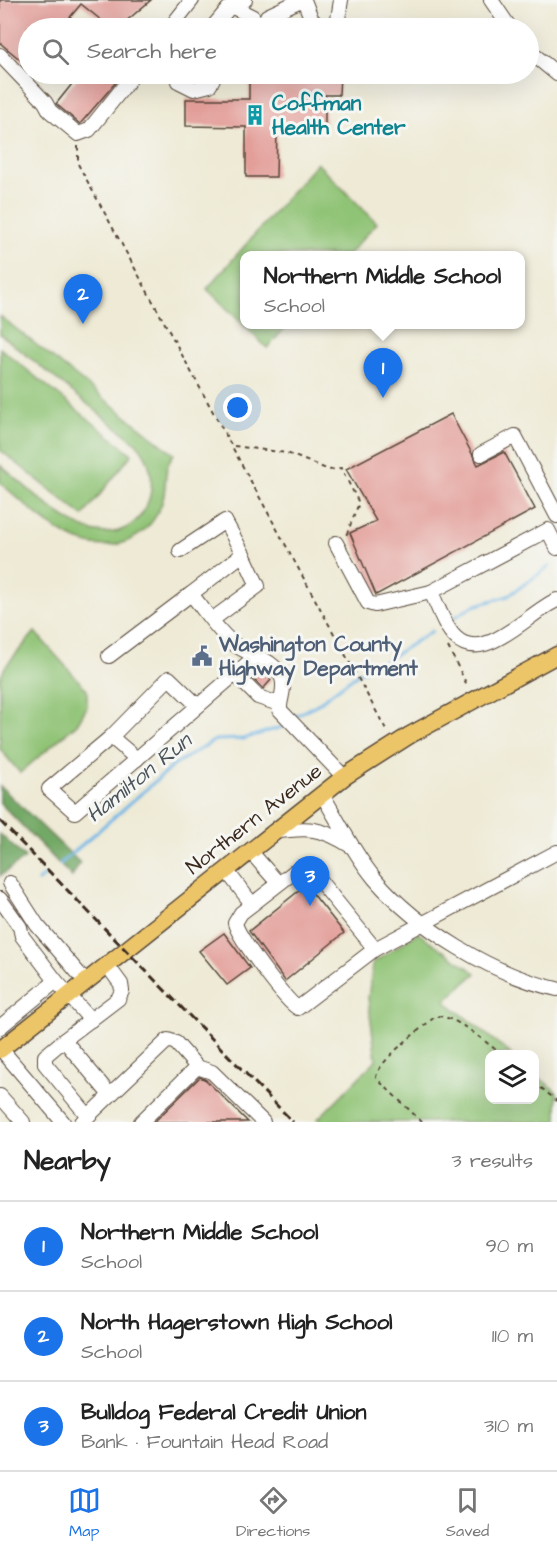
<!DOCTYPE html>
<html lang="en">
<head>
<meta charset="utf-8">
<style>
	:root { --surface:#fff; --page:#f6f6f6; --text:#222; --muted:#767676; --line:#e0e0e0; --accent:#1a73e8 }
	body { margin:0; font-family:"Architects Daughter",sans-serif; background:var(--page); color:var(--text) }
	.controls { position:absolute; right:18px; bottom:18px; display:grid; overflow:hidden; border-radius:12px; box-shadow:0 6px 24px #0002 }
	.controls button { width:54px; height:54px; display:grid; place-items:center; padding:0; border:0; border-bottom:2px solid var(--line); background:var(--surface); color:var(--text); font:30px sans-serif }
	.you { position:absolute; left:238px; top:408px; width:21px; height:21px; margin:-15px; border:4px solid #fff; border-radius:50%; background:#1a73e8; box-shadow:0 0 0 9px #1a73e833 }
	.badge { display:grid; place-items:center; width:39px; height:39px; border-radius:50%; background:var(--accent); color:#fff; font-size:20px; font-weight:700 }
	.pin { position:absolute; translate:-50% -50px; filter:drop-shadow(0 2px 3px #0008) }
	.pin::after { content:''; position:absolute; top:32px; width:21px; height:18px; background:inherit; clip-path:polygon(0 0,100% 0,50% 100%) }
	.popup { position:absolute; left:240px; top:251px; width:285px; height:78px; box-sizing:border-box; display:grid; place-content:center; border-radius:12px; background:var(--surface); filter:drop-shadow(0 2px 4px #0005); font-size:20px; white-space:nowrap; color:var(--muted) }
	.popup b { font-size:22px; color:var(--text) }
	.popup::after { content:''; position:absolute; left:50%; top:100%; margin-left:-12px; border:12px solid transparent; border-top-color:var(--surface) }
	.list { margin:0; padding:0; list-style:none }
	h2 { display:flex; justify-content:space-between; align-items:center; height:78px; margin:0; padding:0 24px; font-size:26px }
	h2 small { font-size:20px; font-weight:400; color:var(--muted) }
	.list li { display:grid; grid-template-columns:39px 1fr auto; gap:18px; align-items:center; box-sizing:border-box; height:90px; padding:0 24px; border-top:2px solid var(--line) }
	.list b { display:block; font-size:22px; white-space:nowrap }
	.list p { margin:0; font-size:20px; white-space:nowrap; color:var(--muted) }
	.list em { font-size:20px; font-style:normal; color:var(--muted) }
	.icon { flex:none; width:33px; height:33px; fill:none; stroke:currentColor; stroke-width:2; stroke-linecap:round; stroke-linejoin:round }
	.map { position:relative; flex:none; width:557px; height:1122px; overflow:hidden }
	.search { position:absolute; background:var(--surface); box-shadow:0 6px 24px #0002; left:18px; right:18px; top:18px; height:66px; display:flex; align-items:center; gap:15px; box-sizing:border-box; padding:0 21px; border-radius:33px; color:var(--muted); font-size:22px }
	.sheet { height:348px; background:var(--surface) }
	nav { display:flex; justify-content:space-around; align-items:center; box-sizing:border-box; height:84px; border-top:2px solid var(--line); background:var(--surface); font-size:16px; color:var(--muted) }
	nav a { display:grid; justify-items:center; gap:3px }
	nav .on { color:var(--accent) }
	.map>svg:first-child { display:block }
	.green { fill:#8fc374; stroke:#657649; stroke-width:1.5 }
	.forest { fill:#73a966; stroke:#576a42; stroke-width:1.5 }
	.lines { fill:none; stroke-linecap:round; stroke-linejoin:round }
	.stream { stroke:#6fb6e6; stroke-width:3 }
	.building { fill:#e39e99 }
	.minor-casing { stroke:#564739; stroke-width:16 }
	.major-casing { stroke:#564739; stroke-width:19 }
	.path { stroke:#564739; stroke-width:2; stroke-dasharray:4.5 4.5; stroke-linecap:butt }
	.minor { stroke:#fff; stroke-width:14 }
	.major { stroke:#edc569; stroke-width:16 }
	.rail { stroke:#3b2a1e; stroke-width:3; stroke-dasharray:9 4.5; stroke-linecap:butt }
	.labels { text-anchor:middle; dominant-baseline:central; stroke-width:6; stroke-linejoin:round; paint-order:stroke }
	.culture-label { font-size:21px; font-weight:bold; fill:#0d838f; stroke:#f6f6f2; text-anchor:start }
	.service-label { font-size:21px; font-weight:bold; fill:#4e5e75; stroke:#f6f6f2; text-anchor:start }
	.street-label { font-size:21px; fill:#3b2a1e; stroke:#f6f6f2 }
	.water-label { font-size:22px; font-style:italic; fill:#4b545a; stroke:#f6f6f2 }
</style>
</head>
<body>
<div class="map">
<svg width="557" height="1122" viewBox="0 0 557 1122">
	<rect width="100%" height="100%" fill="#f6f6f2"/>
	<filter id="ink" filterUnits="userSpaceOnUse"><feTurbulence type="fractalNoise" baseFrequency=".0167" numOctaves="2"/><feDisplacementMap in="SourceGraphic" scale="12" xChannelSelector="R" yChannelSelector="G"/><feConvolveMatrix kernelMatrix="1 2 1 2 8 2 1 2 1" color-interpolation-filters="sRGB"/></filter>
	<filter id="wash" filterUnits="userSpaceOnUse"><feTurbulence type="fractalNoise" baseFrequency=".008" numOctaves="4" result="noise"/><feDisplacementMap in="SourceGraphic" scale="24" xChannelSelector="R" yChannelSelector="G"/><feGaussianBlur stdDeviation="1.35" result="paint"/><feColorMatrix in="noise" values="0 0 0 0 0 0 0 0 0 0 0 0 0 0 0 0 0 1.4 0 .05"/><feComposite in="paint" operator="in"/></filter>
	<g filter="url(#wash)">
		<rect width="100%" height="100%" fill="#eeead5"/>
		<!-- green -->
		<g class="green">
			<path d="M317 163 377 223 348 255H245V324L288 325 267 348 207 289Z"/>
			<path d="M0 316 174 454C160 471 170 489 159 510 152 525 139 538 122 543 74 558 34 510 0 483V465C25 485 66 527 97 532 148 540 168 476 136 443L0 334Z"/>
			<path d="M0 348 132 454 83 516 0 450Z"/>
			<path d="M35 632 87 690V707L77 724 20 773 0 749V679L5 667Z"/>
			<path d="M418 933 476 973 445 1001 511 1054H490V1100H534L535 1074 557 1092V1122H321L318 1119 376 1060 368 998 373 963Z"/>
		</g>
		<!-- forest -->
		<g class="forest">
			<path d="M0 786 80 863 72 877 0 803Z"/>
			<path d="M0 834 25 858 0 876Z"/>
		</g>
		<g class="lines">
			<!-- stream -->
			<g class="stream">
				<path d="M455 617 473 606 508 596 550 566"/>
				<path d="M293 717 316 705 360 672 382 663 432 631"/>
				<path d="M60 864 174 765 215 740 243 739 282 727"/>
				<path d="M38 881 44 876"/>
			</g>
		</g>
		<g id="blocks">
			<!-- building -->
			<g class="building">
				<path d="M0 0H151L118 28H111L81 4 61 28H28V66L0 43Z"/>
				<path d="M80 74H123L80 124 56 104Z"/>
				<path d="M249 74H340L339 95H325V128H277L276 177H246V127L186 126V99H249Z"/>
				<path d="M451 414 478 465 504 452 535 509 376 595 350 533 376 521 346 469Z"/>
				<path d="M258 668 271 680 263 689 250 676Z"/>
				<path d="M306 885 344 933 285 981 249 931Z"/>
				<path d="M224 933 250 968 227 985 199 951Z"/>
				<path d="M200 1077 206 1080 248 1122H154Z"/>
			</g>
		</g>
	</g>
	<g filter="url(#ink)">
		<use href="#blocks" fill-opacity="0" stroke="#564739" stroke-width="1.5"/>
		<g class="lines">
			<!-- minor casing -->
			<g class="minor-casing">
				<g id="minor">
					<path d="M304 0 311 18 320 28"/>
					<path d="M491 0 510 28"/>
					<path d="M233 7 253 17"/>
					<path d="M267 16 301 0"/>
					<path d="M170 28 192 0"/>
					<path d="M212 28 228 9 245 0"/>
					<path d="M332 28 338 19 341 0"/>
					<path d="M528 50 557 74"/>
					<path d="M0 55 45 102 50 111 78 134 89 130 134 74"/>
					<path d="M178 74V81L194 89 210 85 215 74"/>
					<path d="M481 454 515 436 557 516"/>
					<path d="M336 543 368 603 375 605 431 592"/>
					<path d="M557 548 548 530 431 592C438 606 444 626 455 637 484 666 530 611 557 600"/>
					<path d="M180 551 225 521 243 554 191 594"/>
					<path d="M213 619 258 586 243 554"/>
					<path d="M109 656 191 594C204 609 217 631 234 644 249 656 274 658 282 678 286 690 279 700 280 710L344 777"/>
					<path d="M235 674 258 697 279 704"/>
					<path d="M198 706 169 678 111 737 49 789 75 812 256 656"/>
					<path d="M111 737 137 759"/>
					<path d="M322 794C339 822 354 854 375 879 418 929 493 975 557 989"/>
					<path d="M273 832C308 827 321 827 351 846"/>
					<path d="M250 851 278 883"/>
					<path d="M226 870 252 904"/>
					<path d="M10 883 37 925 86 982"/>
					<path d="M0 899 20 927 22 936 56 981 91 1020"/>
					<path d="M375 949 311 870 294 872 241 913 235 923C238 937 286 1002 298 1008L375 949 557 852"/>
					<path d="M0 1027 56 981"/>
					<path d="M64 1040 118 999 122 991 121 984 107 965"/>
					<path d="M1 1049 63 1122"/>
					<path d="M0 1096 23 1122"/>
					<path d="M88 1116 45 1064V1056L64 1040 110 1095"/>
					<path d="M82 1122 168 1040 176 1043 197 1067"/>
					<path d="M141 1122 197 1067 212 1072 263 1122"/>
				</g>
			</g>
			<!-- major casing -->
			<g class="major-casing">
				<path id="major" d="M0 1050 344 777 410 735 557 655"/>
			</g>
			<!-- path -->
			<g class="path">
				<path d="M78 146V164L388 733"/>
				<path d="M234 446 287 453 329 470 341 468 359 503 346 536"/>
				<path d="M448 647 468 687"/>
				<path d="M534 1082 557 1101"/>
				<path d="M422 1122 376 1078C376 1063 418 1031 431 1020L436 1016C455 1015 487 1043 501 1054"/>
			</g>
			<!-- minor -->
			<use href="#minor" class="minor"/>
			<!-- major -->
			<use href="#major" class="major"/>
			<!-- rail -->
			<path class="rail" d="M0 821 293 1122"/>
		</g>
	</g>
	<!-- icons -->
	<defs>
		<g id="building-bare" transform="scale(1.62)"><path d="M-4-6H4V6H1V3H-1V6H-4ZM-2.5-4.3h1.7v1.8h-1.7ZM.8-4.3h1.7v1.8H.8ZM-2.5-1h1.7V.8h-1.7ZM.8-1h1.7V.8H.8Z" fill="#0f9aa8" stroke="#f6f6f2" stroke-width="2.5" paint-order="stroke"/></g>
		<g id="civic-bare" transform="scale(1.62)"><path d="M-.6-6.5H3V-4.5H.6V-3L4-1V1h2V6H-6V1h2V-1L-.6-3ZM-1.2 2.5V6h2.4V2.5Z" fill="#5c6f8a" stroke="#f6f6f2" stroke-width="2.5" paint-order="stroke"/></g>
	</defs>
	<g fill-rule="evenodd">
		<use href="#building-bare" x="255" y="115"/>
		<use href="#civic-bare" x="202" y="656"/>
	</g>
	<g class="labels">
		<!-- culture labels -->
		<g class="culture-label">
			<text x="272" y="103">Coffman<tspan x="272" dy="24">Health Center</tspan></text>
		</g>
		<!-- service labels -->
		<g class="service-label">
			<text x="219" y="644">Washington County<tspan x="219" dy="24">Highway Department</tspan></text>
		</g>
		<!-- street labels -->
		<g class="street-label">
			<text transform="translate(254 819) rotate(-38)">Northern Avenue</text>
		</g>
		<!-- water labels -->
		<g class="water-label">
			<text transform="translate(139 778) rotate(-39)">Hamilton Run</text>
		</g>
	</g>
</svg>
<div class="controls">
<button><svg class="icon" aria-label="layers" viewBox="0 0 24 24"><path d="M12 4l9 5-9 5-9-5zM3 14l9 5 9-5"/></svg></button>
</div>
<div class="you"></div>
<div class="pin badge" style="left:383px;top:398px">1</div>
<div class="popup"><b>Northern Middle School</b>School</div>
<div class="pin badge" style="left:83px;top:324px">2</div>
<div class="pin badge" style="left:310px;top:906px">3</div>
<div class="search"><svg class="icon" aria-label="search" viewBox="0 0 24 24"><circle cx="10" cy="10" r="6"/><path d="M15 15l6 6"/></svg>Search here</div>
</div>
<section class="sheet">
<h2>Nearby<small>3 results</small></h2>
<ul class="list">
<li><span class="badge">1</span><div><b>Northern Middle School</b><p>School</p></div><em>90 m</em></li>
<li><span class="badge">2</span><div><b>North Hagerstown High School</b><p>School</p></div><em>110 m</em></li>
<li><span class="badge">3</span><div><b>Bulldog Federal Credit Union</b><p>Bank · Fountain Head Road</p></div><em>310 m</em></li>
</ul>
</section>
<nav>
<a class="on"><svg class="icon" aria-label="map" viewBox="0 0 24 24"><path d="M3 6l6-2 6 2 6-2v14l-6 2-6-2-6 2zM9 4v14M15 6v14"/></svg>Map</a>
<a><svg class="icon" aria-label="directions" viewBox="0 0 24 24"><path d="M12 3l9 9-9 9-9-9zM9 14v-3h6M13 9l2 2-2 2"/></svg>Directions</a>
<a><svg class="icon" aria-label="saved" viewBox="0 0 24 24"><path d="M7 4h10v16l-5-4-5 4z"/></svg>Saved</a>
</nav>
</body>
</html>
